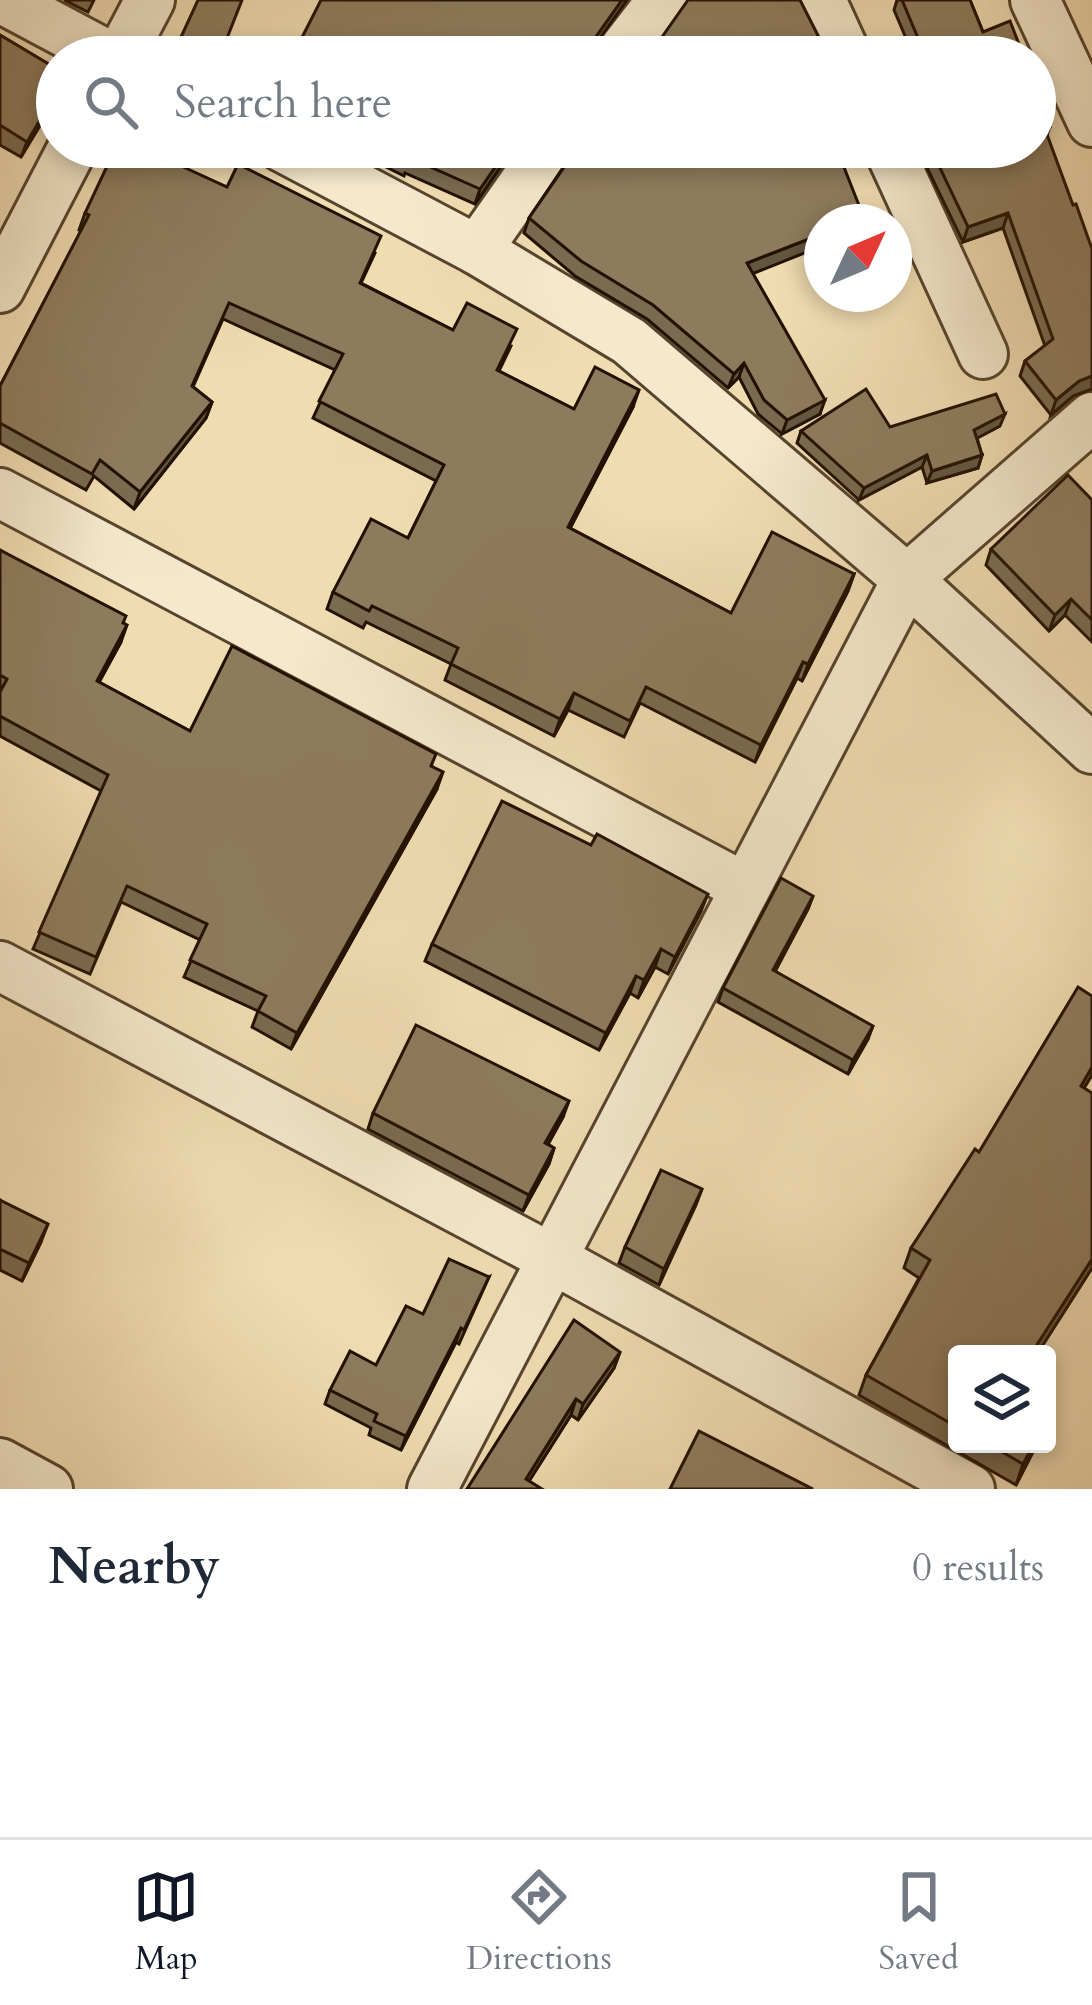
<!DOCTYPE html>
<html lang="en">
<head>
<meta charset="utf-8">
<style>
	:root { --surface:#fff; --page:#f2f2f3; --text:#1f2937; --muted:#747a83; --line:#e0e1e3; --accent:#111827 }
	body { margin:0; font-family:Cardo,serif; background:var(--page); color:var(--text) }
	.controls { position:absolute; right:36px; bottom:36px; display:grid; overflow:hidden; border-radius:12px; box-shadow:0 6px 18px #0003 }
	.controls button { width:108px; height:108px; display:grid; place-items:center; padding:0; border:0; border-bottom:3px solid var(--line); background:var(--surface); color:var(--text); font:60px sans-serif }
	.compass { position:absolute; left:804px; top:204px; width:108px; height:108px; border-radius:50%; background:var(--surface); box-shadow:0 6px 18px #0003; rotate:46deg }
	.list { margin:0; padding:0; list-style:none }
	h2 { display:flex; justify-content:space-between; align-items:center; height:156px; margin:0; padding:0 48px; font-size:51px }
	h2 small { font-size:39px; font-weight:400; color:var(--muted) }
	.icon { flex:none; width:66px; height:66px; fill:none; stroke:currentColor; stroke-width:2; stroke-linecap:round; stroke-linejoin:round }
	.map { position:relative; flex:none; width:1092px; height:1489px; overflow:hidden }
	.search { position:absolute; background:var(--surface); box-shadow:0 6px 18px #0003; left:36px; right:36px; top:36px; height:132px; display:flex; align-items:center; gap:30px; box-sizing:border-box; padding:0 42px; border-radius:66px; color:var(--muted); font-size:45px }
	.sheet { height:348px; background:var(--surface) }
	nav { display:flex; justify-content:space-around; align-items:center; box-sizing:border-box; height:168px; border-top:3px solid var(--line); background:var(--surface); font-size:33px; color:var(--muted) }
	nav a { display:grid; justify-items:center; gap:6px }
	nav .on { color:var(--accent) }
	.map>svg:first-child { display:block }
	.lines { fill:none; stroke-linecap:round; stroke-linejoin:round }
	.street-casing { stroke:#56442d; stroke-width:54 }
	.street { stroke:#f5e8cc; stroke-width:48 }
	.wall { fill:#7a6a50; stroke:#231101; stroke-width:3 }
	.shaded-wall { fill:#635641; stroke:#231101; stroke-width:3 }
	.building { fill:#8e7b5d; stroke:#231101; stroke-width:3 }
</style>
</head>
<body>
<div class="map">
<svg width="1092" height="1489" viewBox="0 0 1092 1489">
	<rect width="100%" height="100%" fill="#f0dcb1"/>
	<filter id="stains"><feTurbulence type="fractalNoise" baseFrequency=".00167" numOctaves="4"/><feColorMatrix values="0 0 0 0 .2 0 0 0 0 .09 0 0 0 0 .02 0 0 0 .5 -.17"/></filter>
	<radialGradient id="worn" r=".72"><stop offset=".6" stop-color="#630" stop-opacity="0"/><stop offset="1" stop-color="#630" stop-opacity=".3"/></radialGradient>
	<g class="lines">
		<!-- street casing -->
		<g class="street-casing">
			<g id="street">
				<path d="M4 0 111 57"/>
				<path d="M821 0 847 57"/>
				<path d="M1035 0 1092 122"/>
				<path d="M120 57 150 0"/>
				<path d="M618 57 662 0"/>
				<path d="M282 147 477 250 629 341 907 579 1092 749"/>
				<path d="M888 147 983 354"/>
				<path d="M477 250 549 147"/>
				<path d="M0 288 73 147"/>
				<path d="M0 493 744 887"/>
				<path d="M0 966 551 1258 970 1489"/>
				<path d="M0 1463 48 1489"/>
				<path d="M432 1489 907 579 1092 417"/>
			</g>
		</g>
		<!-- street -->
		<use href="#street" class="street"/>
	</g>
	<!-- wall -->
	<g class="wall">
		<path d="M64 0H94L88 12Z"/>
		<path d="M897 0H970L983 32 1024 57H914L894 10Z"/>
		<path d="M0 35 57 69V97L21 157 0 145Z"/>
		<path d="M181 37 220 57H183L175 53Z"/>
		<path d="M1050 127 1047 135 1073 396 1051 415 1020 376 1025 361 1045 346 1003 228 963 242 917 147H1035Z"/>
		<path d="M346 147H514L475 204 405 173 404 176Z"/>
		<path d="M577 147H845L837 150 753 274 820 414 782 434 758 414 739 377 728 388 647 319 575 276 524 233 529 218Z"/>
		<path d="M177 165 375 253 361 283 453 330 511 346 499 371 574 409 633 407 570 528 731 613 854 574 848 591 802 681 797 678 755 762 640 703 624 737 568 710 554 736 445 680 451 664 366 622 363 628 327 609 333 592 408 538 436 481 313 418 335 370 223 319 193 387 212 402 206 418 134 509 94 476 86 490 0 443V386L81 231 79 230 85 213Z"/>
		<path d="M1000 426 977 438 982 455 978 468 927 483 922 467 859 500 797 443 801 431 890 427Z"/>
		<path d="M1092 500V642L1065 615 1049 631 986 565 991 549Z"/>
		<path d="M0 550 124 623 121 642 99 682 190 731 432 766 437 789 291 1049 252 1027 258 1011 184 977 200 940 121 902 90 974 33 949 101 791 0 736Z"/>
		<path d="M591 845 701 911 668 974 655 967 638 998 630 993 599 1050 425 961 432 944Z"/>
		<path d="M813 896 808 909 775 971 868 1039 848 1074 718 1002 723 988Z"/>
		<path d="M1092 1075 1084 1088 1092 1268 1037 1354H957V1444H1037L1016 1485 859 1395 866 1375 919 1278 904 1268 911 1248 979 1152Z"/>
		<path d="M373 1113 563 1117 548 1144 554 1148 549 1164 523 1211 368 1129Z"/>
		<path d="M702 1189 659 1285 619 1263 625 1247Z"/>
		<path d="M0 1200 41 1242 22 1281 0 1270Z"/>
		<path d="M489 1277 459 1344 456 1342 401 1450 369 1435 371 1428 325 1404 330 1390 376 1365 423 1314Z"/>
		<path d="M620 1352 614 1368 578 1420 571 1415 529 1481 467 1489Z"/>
	</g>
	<!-- shaded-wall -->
	<g class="shaded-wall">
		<path d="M622 0H627L590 52 595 38Z"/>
		<path d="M57 91V97L21 157 27 142Z"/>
		<path d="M509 147H514L475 204 480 189Z"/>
		<path d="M1008 213 1003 228 963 242 968 227Z"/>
		<path d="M822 234V246L742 278 747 263Z"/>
		<path d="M744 363 739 377 728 388 734 374Z"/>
		<path d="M1092 376V389L1073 396 1051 415 1056 400 1079 381Z"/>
		<path d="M639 390 633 407 562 544 568 527Z"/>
		<path d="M825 400 820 414 782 434 787 420Z"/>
		<path d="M212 402 206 418 134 509 140 492Z"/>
		<path d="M1005 414 1000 426 970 442 974 430Z"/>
		<path d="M927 455 922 467 859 500 864 488Z"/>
		<path d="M982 455 978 468 927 483 932 471Z"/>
		<path d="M854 574 848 591 802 681 808 664Z"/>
		<path d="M1071 599 1065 615 1049 631 1055 615Z"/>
		<path d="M127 625 121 642 91 697 97 681Z"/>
		<path d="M803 662 797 678 755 762 761 745Z"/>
		<path d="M574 693 568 710 554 736 560 719Z"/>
		<path d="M443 772 437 789 291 1049 297 1033Z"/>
		<path d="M708 894 701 911 668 974 675 957Z"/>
		<path d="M813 896 808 909 769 983 773 970Z"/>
		<path d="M661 949 655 967 638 998 644 980Z"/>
		<path d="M636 976 630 993 599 1050 606 1033Z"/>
		<path d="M873 1026 868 1039 848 1074 853 1060Z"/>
		<path d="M1092 1067V1075L1073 1106 1081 1086Z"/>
		<path d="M569 1101 563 1117 540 1159 545 1143Z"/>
		<path d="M554 1148 549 1164 523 1211 529 1195Z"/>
		<path d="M702 1189 696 1205 659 1285 664 1269Z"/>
		<path d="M48 1224 41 1242 22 1281 29 1263Z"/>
		<path d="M1092 1259V1268L1037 1354H1031Z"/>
		<path d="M461 1328 456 1342 401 1450 406 1436Z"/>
		<path d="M620 1352 614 1368 578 1420 583 1404Z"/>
		<path d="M576 1399 571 1415 524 1489 526 1479Z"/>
		<path d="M1034 1444H1037L1016 1485 1023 1464Z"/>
	</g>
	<!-- building -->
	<g class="building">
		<path d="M198 0H242L220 56 181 37Z"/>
		<path d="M321 0H622L595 38 598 54 600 57H292Z"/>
		<path d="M688 0H800L829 57H648Z"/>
		<path d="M902 0H970L983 32 1010 21 1024 57H926Z"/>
		<path d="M0 35 57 69V91L27 142 0 125Z"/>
		<path d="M1035 87 1050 127 1045 129 1073 205 1076 204 1092 249V376L1079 381 1056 400 1025 361 1053 339 1008 213 968 227 930 147H1035Z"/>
		<path d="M116 147H183L177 164 227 187 238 164 381 236 360 283 453 330 467 303 517 329 497 370 574 409 595 367 639 390 568 527 731 613 772 532 854 574 808 664 803 662 761 745 646 687 630 721 574 693 560 719 451 664 458 648 372 606 369 611 333 592 371 519 408 538 444 465 319 401 343 354 229 303 192 386 212 402 140 492 100 460 92 474 0 423V386L89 215 85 213Z"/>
		<path d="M380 147H509L480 189 410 158 409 161Z"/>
		<path d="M578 147H836L864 218 853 222H822V234L747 263 825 400 787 420 764 400 744 363 734 374 653 305 581 261 529 218Z"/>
		<path d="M866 389 890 427 996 394 1005 414 974 430 982 455 932 471 927 455 864 488 801 431Z"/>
		<path d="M1068 475 1092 500V620L1071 599 1055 615 991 549Z"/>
		<path d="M0 550 126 616 123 623 127 625 97 681 190 731 232 646 436 754 431 766 443 772 297 1033 258 1011 266 996 190 960 207 924 127 886 96 957 39 932 108 775 0 716V692L7 679 0 675Z"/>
		<path d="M502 801 591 845 597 834 708 894 675 957 661 949 644 980 636 976 606 1033 432 944Z"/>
		<path d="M781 878 813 896 773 970 873 1026 853 1060 723 988Z"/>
		<path d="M1078 987 1092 996V1067L1081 1086 1092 1093V1259L1031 1354H957V1427L866 1375 930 1260 911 1248 975 1149 979 1152Z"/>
		<path d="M416 1025 569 1101 545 1143 554 1148 529 1195 373 1113Z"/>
		<path d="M661 1170 702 1189 664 1269 625 1247Z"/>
		<path d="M0 1200 48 1224 29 1263 0 1249Z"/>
		<path d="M449 1259 489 1277 464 1330 461 1328 406 1436 374 1421 377 1414 330 1390 350 1351 376 1365 406 1306 423 1314Z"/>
		<path d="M574 1320 620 1352 583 1404 576 1399 526 1479 542 1489H467Z"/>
		<path d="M699 1431 813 1489H670Z"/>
		<path d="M988 1444H1034L1023 1464Z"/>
	</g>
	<rect width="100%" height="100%" filter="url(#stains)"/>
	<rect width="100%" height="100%" fill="url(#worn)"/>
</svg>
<div class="controls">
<button><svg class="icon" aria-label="layers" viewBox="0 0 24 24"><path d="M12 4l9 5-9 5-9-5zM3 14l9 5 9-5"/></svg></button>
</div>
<svg class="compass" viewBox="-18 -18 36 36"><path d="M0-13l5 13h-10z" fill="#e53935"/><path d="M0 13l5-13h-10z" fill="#747a83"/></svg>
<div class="search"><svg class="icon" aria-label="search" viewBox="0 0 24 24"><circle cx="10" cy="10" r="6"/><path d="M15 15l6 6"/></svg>Search here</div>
</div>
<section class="sheet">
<h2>Nearby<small>0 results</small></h2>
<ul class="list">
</ul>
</section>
<nav>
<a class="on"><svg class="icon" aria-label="map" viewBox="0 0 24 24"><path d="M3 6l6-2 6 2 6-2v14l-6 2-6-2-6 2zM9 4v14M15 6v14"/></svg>Map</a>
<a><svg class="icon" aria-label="directions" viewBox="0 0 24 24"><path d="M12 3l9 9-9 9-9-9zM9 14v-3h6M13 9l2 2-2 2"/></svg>Directions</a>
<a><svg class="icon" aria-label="saved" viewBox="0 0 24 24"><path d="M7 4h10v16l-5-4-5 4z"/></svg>Saved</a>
</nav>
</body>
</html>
